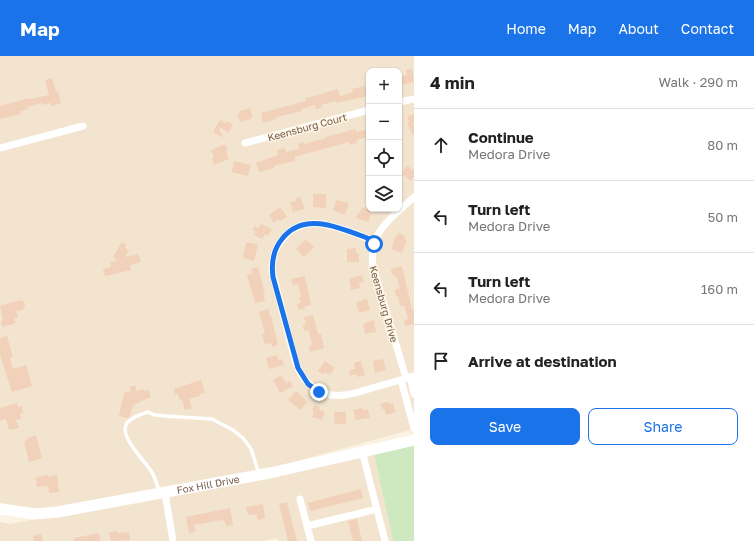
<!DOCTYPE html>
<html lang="en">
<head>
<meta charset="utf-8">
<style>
	:root { --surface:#fff; --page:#f6f6f6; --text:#222; --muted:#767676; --line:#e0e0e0; --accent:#1a73e8 }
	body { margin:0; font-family:"Golos Text",sans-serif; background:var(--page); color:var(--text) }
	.controls { position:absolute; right:12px; top:12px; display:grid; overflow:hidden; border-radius:8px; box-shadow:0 1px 3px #0004 }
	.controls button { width:36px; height:36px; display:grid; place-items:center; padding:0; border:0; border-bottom:1px solid var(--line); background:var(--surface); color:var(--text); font:20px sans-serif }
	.stop { position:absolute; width:12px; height:12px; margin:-9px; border:3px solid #1a73e8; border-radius:50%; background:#fff }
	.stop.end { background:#1a73e8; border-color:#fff; box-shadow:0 1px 4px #0008 }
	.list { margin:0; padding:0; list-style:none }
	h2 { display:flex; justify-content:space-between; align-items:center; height:52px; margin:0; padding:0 16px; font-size:17px }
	h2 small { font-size:13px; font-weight:400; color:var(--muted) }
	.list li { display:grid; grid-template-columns:26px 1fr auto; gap:12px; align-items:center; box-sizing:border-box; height:72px; padding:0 16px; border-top:1px solid var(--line) }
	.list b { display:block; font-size:15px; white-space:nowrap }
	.list p { margin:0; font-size:13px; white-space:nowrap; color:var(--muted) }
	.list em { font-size:13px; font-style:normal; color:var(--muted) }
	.actions { display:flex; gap:8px; padding:12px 16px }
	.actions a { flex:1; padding:9px 0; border:1px solid var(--accent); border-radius:8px; text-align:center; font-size:14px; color:var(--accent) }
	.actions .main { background:var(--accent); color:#fff }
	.icon { flex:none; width:22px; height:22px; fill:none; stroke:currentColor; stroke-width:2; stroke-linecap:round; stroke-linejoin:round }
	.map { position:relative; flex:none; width:414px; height:485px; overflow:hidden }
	header { display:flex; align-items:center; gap:24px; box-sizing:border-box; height:56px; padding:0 20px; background:var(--accent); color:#fff }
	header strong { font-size:19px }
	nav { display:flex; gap:22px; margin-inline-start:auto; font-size:14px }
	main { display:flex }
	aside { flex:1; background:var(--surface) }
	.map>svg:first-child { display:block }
	.residential { fill:#f3e4cf; fill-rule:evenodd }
	.green { fill:#cee8c0 }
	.building { fill:#f1d1b9 }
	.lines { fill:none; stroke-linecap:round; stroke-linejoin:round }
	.lane { stroke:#fff; stroke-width:3.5 }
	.street { stroke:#fff; stroke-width:7 }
	.secondary { stroke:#fff; stroke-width:11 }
	.route { stroke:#1a73e8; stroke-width:5 }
	.labels { text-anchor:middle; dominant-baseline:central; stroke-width:3; stroke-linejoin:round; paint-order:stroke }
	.street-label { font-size:10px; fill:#725948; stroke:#fff6e6 }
</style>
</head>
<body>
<header>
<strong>Map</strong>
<nav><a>Home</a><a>Map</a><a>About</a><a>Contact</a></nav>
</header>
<main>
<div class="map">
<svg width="414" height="485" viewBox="0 0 414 485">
	<rect width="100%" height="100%" fill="#fcf2e1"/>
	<!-- residential -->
	<g class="residential">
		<path d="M0 0H414V373L283 409 42 453 0 447ZM369 15H399V153H369Z"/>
		<path d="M374 398 393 485H279L278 482 263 485H0V466L10 468Z"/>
	</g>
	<!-- green -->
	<path class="green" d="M414 388V485H393L374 398Z"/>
	<!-- building -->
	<g class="building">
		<path d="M412 13 414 26 399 29V21L407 19 406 14Z"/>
		<path d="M52 22 56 36 58 35 61 47 51 50V47L41 49V47L27 51 28 53 20 55 21 58 0 63V50L30 42 31 43 49 39 45 24Z"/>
		<path d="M365 30 368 40 336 47V45L321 49 322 52 316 53 315 49 301 53 302 55 276 61 275 64 263 67 261 57 306 45 305 42 326 37V36L338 33 340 40 353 36 352 33Z"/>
		<path d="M250 52 253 61H251V63L240 66 237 57H240V55Z"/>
		<path d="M414 58V78L412 79 407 66 409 65 407 60Z"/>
		<path d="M220 64 226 67 228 65 233 69 228 77 218 70 223 82 213 76Z"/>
		<path d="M355 73 356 76 369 73V81L356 84 357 87 350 89 349 86 294 101 295 105 274 110V112L259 116 256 107 278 99 277 94H278L285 92 286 96 299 93 298 88 304 86V88L323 83 326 82V81Z"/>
		<path d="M225 88 228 94 226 95 229 103 214 109 212 103 214 102 211 94Z"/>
		<path d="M234 105 251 109 248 120 232 116Z"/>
		<path d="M407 110 414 114V121L411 125 402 118Z"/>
		<path d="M313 138H326V152L313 151Z"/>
		<path d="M300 141 305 153 293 156 290 146 296 145 295 143Z"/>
		<path d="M336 144 349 147 345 159 333 154Z"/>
		<path d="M280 151 287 161 280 165 278 163 274 167 269 159Z"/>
		<path d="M362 151 372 155 368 166 356 162 358 156 360 157Z"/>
		<path d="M261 168 272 173 268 180 265 178 262 183 254 179 256 176 252 174 255 170 258 172Z"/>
		<path d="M399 177 405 180 404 183 407 184 402 197 391 193 396 179 398 180Z"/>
		<path d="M306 183 314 191 304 201 296 193Z"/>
		<path d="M122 186 126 189 125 192 129 194 125 201 138 198 141 206 130 209 131 214 105 220 103 213 111 211 110 206 117 205 113 201Z"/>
		<path d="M246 186 258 188 254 205 243 202Z"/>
		<path d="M356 192V197L359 198V206H347V193Z"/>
		<path d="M402 210 412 254H414V268L405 270 404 264 408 263 404 249 400 250 398 240H396L395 234 400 232 396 220 394 221V218L392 219 391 213Z"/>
		<path d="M258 211 265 238H263L265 245 255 247 247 219 252 217 251 213Z"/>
		<path d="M362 219 364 226 359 227 360 232 351 234 349 223Z"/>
		<path d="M305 220 311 249 304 251 305 253 299 254 297 248 301 247 299 241H301L298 228 293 229 291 223Z"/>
		<path d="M367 242 370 254 359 257 356 247Z"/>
		<path d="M21 244V246L24 245 25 251 23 252V254L16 255 18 261 14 262 16 267 2 271 1 265H3L0 250Z"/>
		<path d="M268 253 270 260H271L278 289 272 291 271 287 265 288 262 278 265 277 259 256Z"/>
		<path d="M313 259 318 278H321L324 292 310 296 309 290 312 289 309 274 304 275 303 269 306 268 304 261Z"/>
		<path d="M374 264 376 276 365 278 363 268Z"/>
		<path d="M7 280 13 301H10L13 313 26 309 32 330 12 336 0 299V282Z"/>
		<path d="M277 299 278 304 282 303 284 309 269 313 266 302Z"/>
		<path d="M383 303 386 314 375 317 373 305Z"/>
		<path d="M325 305 335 312 330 319 325 316 323 319 318 315Z"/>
		<path d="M361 305 365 319 357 321 356 318 350 320 349 314 355 313 354 307Z"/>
		<path d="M281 319 286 327 290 325 293 330 280 337 273 324Z"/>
		<path d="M201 324 205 337 199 338 200 340 189 343 192 352 185 354 182 344 180 345 178 338 175 339 174 333Z"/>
		<path d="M135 329 137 335 144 333V335L148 333 151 341 133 349 130 360 128 362 119 360 124 337 131 335 129 331Z"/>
		<path d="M296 335 308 346 300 354 288 344Z"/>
		<path d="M387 346H389V348L393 347 396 356 386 359 384 353H382L380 348Z"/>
		<path d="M17 347 18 351 22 350 23 357 20 358 21 363 16 364 19 372 9 374 6 363 0 364V352Z"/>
		<path d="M314 349 320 351 319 354 325 356 322 364 312 361 314 355H312Z"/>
		<path d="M362 352 363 354 368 353 370 362 356 364 353 354Z"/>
		<path d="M334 356H346V368H335Z"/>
		<path d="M36 379 42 402 29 406 24 385 28 384 27 382Z"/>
		<path d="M48 419V421L57 419 59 436 49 437 48 430 37 431 36 421Z"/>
		<path d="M361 433 363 442 310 455 308 447Z"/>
		<path d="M287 446 297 485H288L279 448Z"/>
		<path d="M263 448 265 462 258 464 256 458 248 459 246 451Z"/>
		<path d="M230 452 233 469 226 470 224 464 215 465 194 469 196 476 189 477 186 461Z"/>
		<path d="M357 463 362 485H353L348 465Z"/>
		<path d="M117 475V477L129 476 130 484 111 485 109 476Z"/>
		<path d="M99 477 100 485H74V482Z"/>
		<path d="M41 478 43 485H34L33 480Z"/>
	</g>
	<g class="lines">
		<!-- lane -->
		<path class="lane" d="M159 435C157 428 155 421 151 415 145 405 120 381 126 369 129 362 141 359 147 356L155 359 165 360 212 363 233 374 243 382 251 393 259 418"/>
		<!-- street -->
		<g class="street">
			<path d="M399 46 414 43"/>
			<path d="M245 87 369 54"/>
			<path d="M0 92 83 70"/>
			<path d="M375 185C346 175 305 152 282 184 274 193 272 203 272 215L296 308C304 329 322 342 344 339 354 338 363 335 372 332 386 328 400 324 414 320"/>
			<path d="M410 321 414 338"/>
			<path d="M406 322 373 211C368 176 391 162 414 141"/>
			<path d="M401 324 414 372"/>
			<path d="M362 395 385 485"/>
			<path d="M165 437 173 485"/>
			<path d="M300 443 311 485"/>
			<path d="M307 470 377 453"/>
		</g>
		<!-- secondary -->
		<path class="secondary" id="s1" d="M0 453 34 458 58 456 270 417 414 384"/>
	</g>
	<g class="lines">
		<!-- route -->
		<path class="route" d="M319 336 308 328 298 312 273 221C271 206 273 194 282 183 305 152 347 175 375 185L374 188"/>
	</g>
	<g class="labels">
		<!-- street labels -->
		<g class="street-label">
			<text transform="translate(307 71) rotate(-15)">Keensburg Court</text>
			<text transform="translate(384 248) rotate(74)">Keensburg Drive</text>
			<text stroke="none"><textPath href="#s1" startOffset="211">Fox Hill Drive</textPath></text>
		</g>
	</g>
</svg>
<div class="controls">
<button>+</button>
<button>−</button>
<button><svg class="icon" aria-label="locate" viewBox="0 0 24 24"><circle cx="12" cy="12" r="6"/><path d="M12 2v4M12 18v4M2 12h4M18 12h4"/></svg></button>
<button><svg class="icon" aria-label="layers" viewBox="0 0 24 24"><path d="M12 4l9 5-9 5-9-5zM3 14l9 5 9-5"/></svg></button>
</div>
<div class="stop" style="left:374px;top:188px"></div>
<div class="stop end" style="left:319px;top:336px"></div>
</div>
<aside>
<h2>4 min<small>Walk · 290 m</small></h2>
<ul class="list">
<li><svg class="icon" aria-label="ahead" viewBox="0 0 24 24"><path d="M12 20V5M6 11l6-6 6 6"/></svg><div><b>Continue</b><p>Medora Drive</p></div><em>80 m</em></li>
<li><svg class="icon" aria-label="left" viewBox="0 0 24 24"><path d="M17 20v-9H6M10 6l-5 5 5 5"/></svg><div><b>Turn left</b><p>Medora Drive</p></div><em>50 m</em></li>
<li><svg class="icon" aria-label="left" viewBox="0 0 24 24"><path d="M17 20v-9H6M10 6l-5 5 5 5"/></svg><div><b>Turn left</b><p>Medora Drive</p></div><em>160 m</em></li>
<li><svg class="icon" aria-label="arrive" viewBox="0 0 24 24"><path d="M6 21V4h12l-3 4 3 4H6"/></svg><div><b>Arrive at destination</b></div></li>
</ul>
<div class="actions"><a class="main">Save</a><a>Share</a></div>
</aside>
</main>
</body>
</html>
